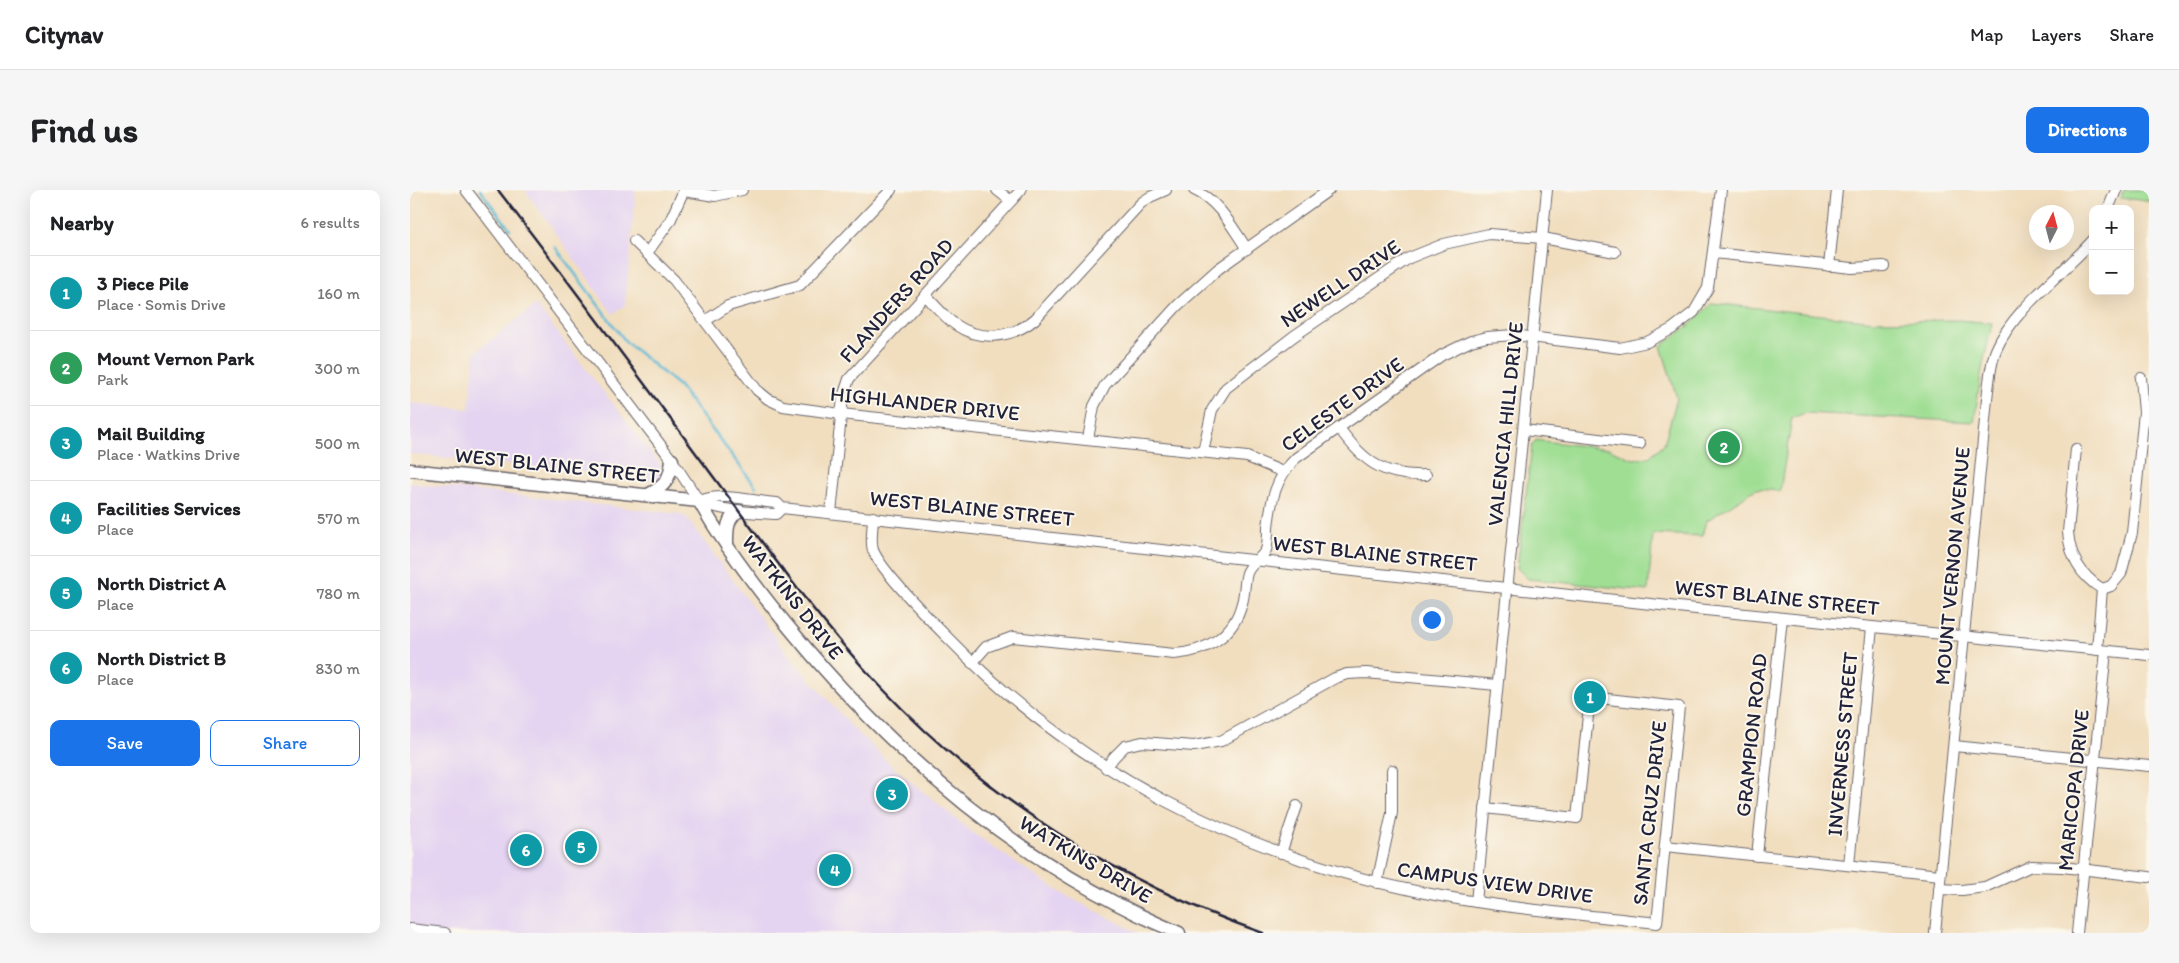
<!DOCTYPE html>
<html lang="en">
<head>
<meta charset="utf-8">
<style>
	:root { --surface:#fff; --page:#f6f6f6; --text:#202124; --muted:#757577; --line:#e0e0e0; --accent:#1a73e8 }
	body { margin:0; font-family:Itim,sans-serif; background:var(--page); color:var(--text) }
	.controls { position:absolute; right:15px; top:15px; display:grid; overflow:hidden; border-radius:10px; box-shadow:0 5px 20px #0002 }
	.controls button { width:45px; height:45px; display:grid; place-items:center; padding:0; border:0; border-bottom:1px solid var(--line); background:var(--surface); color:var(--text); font:25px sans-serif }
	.compass { position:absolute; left:1619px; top:15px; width:45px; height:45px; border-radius:50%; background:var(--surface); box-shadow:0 5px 20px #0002; rotate:6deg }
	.you { position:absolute; left:1021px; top:429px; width:18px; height:18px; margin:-12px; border:4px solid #fff; border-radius:50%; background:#1a73e8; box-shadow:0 0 0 8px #1a73e833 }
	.badge { display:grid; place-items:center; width:32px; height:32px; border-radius:50%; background:var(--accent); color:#fff; font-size:16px; font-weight:700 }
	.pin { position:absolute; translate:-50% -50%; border:2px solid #fff; box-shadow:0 1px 5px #0006 }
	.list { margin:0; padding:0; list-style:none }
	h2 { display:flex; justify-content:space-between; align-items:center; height:65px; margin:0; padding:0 20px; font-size:21px }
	h2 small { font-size:16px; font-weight:400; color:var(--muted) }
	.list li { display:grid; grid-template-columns:32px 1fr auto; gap:15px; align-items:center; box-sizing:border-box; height:75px; padding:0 20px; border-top:1px solid var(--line) }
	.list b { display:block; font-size:19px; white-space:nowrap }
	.list p { margin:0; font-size:16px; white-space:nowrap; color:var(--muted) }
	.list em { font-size:16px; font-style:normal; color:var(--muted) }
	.actions { display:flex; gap:10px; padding:15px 20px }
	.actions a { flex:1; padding:11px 0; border:1px solid var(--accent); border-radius:10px; text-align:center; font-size:18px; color:var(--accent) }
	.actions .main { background:var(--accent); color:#fff }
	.map { position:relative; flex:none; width:1739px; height:743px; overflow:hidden; border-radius:10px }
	header { display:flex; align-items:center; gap:30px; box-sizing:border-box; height:70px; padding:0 25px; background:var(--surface); border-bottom:1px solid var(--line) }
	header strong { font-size:24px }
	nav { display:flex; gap:28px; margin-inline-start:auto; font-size:18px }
	.intro { display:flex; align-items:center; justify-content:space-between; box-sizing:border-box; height:120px; padding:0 30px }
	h1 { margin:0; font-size:35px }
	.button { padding:12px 22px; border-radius:10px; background:var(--accent); color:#fff; font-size:18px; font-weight:700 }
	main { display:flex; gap:30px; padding:0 30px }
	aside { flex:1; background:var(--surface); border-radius:10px; box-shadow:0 5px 20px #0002 }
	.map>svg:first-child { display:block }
	.built { fill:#e4d3f1 }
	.green { fill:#9fde93; stroke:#608067 }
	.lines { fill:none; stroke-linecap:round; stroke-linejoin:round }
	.stream { stroke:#59bad8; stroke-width:2.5 }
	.minor-casing { stroke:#6a6469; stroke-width:12 }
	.major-casing { stroke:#6a6469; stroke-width:15 }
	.minor { stroke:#fff; stroke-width:10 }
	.major { stroke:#fff; stroke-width:12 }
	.rail { stroke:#22223b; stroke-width:2.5 }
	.labels { text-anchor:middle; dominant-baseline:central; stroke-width:4; stroke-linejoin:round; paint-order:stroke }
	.street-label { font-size:21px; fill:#22223b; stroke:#fbf7ec }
</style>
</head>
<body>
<header>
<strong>Citynav</strong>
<nav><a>Map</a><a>Layers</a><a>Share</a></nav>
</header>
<div class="intro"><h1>Find us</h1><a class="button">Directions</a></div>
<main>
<aside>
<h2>Nearby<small>6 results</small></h2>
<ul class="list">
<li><span class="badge" style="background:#0f9aa8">1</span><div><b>3 Piece Pile</b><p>Place · Somis Drive</p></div><em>160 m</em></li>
<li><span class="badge" style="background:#2e9e5b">2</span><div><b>Mount Vernon Park</b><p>Park</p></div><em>300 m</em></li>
<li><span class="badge" style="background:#0f9aa8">3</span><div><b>Mail Building</b><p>Place · Watkins Drive</p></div><em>500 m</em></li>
<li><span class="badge" style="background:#0f9aa8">4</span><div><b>Facilities Services</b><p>Place</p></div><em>570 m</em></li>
<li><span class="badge" style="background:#0f9aa8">5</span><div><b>North District A</b><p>Place</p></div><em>780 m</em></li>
<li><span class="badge" style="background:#0f9aa8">6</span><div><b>North District B</b><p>Place</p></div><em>830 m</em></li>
</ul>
<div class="actions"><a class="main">Save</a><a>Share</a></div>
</aside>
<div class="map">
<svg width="1739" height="743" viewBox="0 0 1739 743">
	<rect width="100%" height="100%" fill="#fbf7ec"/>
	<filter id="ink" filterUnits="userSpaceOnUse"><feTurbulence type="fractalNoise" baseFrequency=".02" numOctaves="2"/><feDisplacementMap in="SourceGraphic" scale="10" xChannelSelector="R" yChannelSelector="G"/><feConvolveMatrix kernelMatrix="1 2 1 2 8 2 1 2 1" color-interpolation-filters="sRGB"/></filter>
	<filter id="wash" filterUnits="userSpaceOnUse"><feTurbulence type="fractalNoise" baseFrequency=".0096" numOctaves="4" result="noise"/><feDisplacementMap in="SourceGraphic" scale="20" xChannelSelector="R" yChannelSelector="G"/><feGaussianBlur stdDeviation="1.12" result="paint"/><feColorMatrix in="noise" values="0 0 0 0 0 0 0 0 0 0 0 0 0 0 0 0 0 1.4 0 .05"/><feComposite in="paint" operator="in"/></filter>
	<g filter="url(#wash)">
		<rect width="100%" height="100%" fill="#f1debf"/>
		<!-- built -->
		<g class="built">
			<path d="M115 0H226L215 115 203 124Z"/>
			<path d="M126 115 251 276 253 280 251 288 248 290 0 264V213L59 219 65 162Z"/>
			<path d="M0 293 269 324 276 327 379 466 443 538 483 577 563 643 612 677 653 704 728 743H0Z"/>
		</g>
		<!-- green -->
		<g class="green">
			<path d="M1714 0H1739V11L1710 8Z"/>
			<path d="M1302 113 1465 131 1549 130 1582 133 1572 179 1564 232 1395 223 1382 228 1370 301 1346 299 1296 331 1292 346 1243 344 1238 401 1118 389 1107 378 1122 255 1126 250 1133 251 1199 259 1223 269 1239 267 1254 254 1267 208 1251 156 1280 135Z"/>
		</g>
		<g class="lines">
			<!-- stream -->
			<g class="stream">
				<path d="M70 0 100 39"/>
				<path d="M145 57 216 152 269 196 346 297"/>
			</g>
		</g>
	</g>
	<g filter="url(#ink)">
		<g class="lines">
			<!-- minor casing -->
			<g class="minor-casing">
				<g id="minor">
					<path d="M56 0 262 270 289 311"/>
					<path d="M587 0 601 11"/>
					<path d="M784 0C809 11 822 37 837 59"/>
					<path d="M274 1 305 6 332 0"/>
					<path d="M1698 19 1706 0"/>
					<path d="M224 51 264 90 347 200 358 209 373 216 431 224 837 267 873 282"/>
					<path d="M237 63 260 31 274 0"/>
					<path d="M1304 63 1442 78 1474 76"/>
					<path d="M1419 76 1427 0"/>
					<path d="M515 105C524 114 534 127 546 135 571 152 602 148 625 129L731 13 740 7 756 0"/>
					<path d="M295 131 318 116 390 95 481 0"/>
					<path d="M929 238C953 271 973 287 1016 285"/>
					<path d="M1114 240 1230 254"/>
					<path d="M678 249 684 216 695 195 767 116 808 79 919 0"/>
					<path d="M1666 259 1658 342C1660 367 1670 385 1692 399L1687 460"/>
					<path d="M793 262 802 220 816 198 884 146 999 68 1034 54 1079 44 1133 48 1205 62"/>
					<path d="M289 311C313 302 342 311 367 313L372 318 1286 419 1739 465"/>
					<path d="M289 311C313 322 340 322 366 324L372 318"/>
					<path d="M421 323 433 207 439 189 611 0"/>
					<path d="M463 327C463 337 460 350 463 360 471 381 521 431 539 449 666 580 831 665 1010 702 1088 718 1168 724 1247 733L1269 517 1180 507 1167 628 1075 618"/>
					<path d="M1692 399 1701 396 1711 384 1722 343 1734 222 1731 188"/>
					<path d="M562 473 576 457 603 447 764 464C796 462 824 446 832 413 835 404 834 393 837 383 840 374 852 368 856 360 858 354 858 343 858 337 861 310 866 287 886 268L1032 165 1061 151 1077 147 1104 145 1210 158 1237 152 1262 139 1284 122 1298 98 1311 0"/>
					<path d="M1544 556 1739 576"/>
					<path d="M696 578 704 567 715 556 732 552 784 556 811 551 925 488 937 484 956 483 1087 495"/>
					<path d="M1255 656 1530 685"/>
					<path d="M871 663 887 616"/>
					<path d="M1347 666 1372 428"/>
					<path d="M1439 675 1462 437"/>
					<path d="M967 693 982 623V580"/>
					<path d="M1529 699 1552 700 1575 697 1621 676 1652 677 1739 687"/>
					<path d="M1066 712 1137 0"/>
					<path d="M0 739 35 743"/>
					<path d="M1525 743 1577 209C1579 193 1580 175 1586 160 1603 119 1654 83 1683 50"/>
					<path d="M1667 743 1696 461"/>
				</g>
			</g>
			<!-- major casing -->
			<g class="major-casing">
				<g id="major">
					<path d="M0 280 289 311C315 357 348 400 381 440 486 568 615 678 769 743"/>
					<path d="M238 305C255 296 260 290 262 270"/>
					<path d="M317 356C317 342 316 328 329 321"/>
				</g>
			</g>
			<!-- minor -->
			<use href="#minor" class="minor"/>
			<!-- major -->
			<use href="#major" class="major"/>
			<!-- rail -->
			<path class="rail" d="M88 0C156 88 222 177 288 266 347 345 404 426 471 497 575 608 710 693 853 743"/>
		</g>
	</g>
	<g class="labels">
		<!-- street labels -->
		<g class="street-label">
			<text transform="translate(930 93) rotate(-34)">NEWELL DRIVE</text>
			<text transform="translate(486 110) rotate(-48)">FLANDERS ROAD</text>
			<text transform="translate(515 213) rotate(6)">HIGHLANDER DRIVE</text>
			<text transform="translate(932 214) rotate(-36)">CELESTE DRIVE</text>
			<text transform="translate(1095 234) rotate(-84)">VALENCIA HILL DRIVE</text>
			<text transform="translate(147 275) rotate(6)">WEST BLAINE STREET</text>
			<text transform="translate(562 318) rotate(6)">WEST BLAINE STREET</text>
			<text transform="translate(965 363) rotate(6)">WEST BLAINE STREET</text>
			<text transform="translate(1542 376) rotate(-85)">MOUNT VERNON AVENUE</text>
			<text transform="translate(383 407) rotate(52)">WATKINS DRIVE</text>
			<text transform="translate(1367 407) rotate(6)">WEST BLAINE STREET</text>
			<text transform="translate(1341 545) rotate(-84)">GRAMPION ROAD</text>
			<text transform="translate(1432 554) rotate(-85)">INVERNESS STREET</text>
			<text transform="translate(1663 600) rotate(-84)">MARICOPA DRIVE</text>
			<text transform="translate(1239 623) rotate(-84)">SANTA CRUZ DRIVE</text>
			<text transform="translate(676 669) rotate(31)">WATKINS DRIVE</text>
			<text transform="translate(1085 692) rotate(8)">CAMPUS VIEW DRIVE</text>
		</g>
	</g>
</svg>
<div class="controls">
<button>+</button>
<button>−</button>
</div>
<svg class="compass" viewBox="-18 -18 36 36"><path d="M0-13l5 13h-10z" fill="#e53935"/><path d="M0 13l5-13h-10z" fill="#757577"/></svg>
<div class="you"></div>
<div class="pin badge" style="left:1180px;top:507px;background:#0f9aa8">1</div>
<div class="pin badge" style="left:1314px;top:257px;background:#2e9e5b">2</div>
<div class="pin badge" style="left:482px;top:604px;background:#0f9aa8">3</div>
<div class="pin badge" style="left:425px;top:680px;background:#0f9aa8">4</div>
<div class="pin badge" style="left:171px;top:657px;background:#0f9aa8">5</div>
<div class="pin badge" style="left:116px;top:660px;background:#0f9aa8">6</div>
</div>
</main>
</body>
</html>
